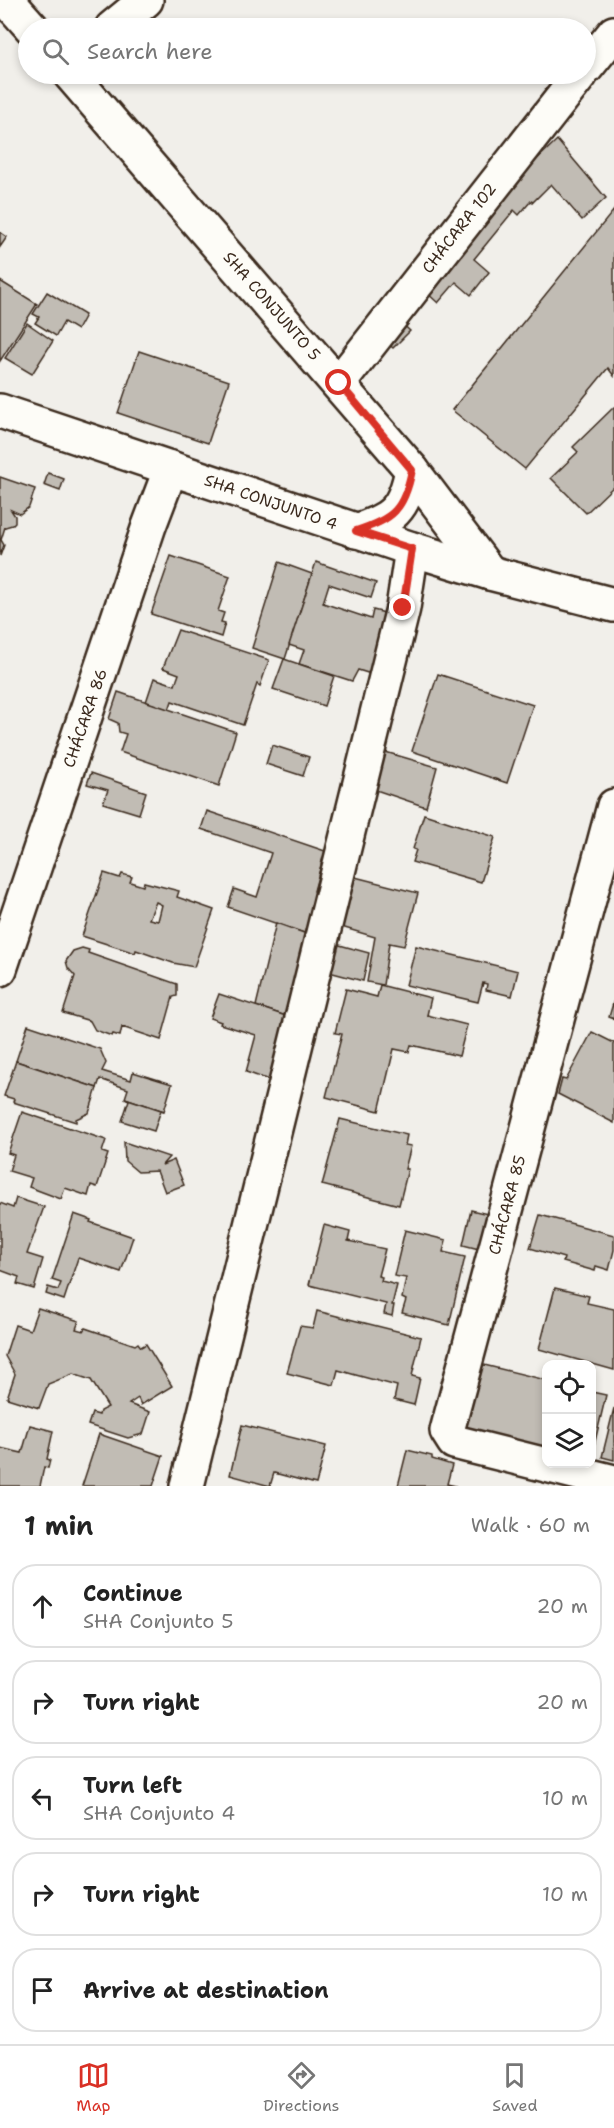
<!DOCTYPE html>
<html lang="en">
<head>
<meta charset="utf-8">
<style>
	:root { --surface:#fff; --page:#f6f6f6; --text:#222; --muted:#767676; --line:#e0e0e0; --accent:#d93025 }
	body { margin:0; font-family:"Shantell Sans",sans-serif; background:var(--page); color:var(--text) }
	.controls { position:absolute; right:18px; bottom:18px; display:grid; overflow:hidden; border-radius:12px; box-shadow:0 3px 9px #0003 }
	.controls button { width:54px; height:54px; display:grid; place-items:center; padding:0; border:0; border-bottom:2px solid var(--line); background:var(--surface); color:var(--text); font:30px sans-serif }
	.stop { position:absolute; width:18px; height:18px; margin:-14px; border:4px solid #d93025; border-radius:50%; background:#fff }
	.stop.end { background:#d93025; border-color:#fff; box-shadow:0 2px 6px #0008 }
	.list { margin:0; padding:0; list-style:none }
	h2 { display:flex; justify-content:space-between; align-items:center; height:78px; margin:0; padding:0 24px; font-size:26px }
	h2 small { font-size:20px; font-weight:400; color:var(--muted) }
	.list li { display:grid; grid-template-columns:39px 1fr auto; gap:18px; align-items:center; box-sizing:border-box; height:84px; margin:0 12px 12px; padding:0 12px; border:2px solid var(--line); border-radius:24px }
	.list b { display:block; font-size:22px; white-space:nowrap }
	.list p { margin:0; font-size:20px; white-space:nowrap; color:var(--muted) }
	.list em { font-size:20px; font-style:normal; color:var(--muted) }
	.icon { flex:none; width:33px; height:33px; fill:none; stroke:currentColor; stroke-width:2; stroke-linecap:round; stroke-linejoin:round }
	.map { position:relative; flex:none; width:614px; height:1486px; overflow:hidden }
	.search { position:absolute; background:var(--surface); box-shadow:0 3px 9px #0003; left:18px; right:18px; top:18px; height:66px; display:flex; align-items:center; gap:15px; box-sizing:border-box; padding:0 21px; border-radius:33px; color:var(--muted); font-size:22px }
	.sheet { height:558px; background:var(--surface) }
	nav { display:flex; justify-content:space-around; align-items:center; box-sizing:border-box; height:84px; border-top:2px solid var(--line); background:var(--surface); font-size:16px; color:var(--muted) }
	nav a { display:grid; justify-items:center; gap:3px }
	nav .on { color:var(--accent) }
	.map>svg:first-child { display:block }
	.building { fill:#c1bcb4; stroke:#3b2a1e; stroke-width:1.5; fill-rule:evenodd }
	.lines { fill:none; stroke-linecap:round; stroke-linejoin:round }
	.minor-casing { stroke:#3b2a1e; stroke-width:38 }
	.minor { stroke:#fdfcf7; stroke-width:33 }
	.route { stroke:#d93025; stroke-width:8 }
	.labels { text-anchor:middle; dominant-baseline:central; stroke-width:4.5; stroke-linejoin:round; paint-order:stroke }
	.street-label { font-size:16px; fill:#3b2a1e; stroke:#fdfcf7 }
</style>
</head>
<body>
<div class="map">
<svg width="614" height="1486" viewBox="0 0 614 1486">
	<rect width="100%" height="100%" fill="#f1efea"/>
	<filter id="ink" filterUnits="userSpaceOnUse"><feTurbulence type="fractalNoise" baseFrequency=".0167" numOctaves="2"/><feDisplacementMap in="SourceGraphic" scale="12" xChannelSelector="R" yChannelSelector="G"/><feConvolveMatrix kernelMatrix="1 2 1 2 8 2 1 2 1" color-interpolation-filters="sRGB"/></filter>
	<g filter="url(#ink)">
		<!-- building -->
		<g class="building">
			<path d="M557 140 606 198 582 220 551 184 533 202 531 201 519 215 514 210 474 259 489 272 471 295 456 282 438 303 426 292 526 170Z"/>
			<path d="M614 210V376L608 368 525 469 452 410Z"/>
			<path d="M0 232 7 237 0 247Z"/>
			<path d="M0 281 37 304 0 361Z"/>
			<path d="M47 292 85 315 77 330 64 322 56 336 35 323 39 317 33 314Z"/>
			<path d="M396 318 410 331 393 348 379 336Z"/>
			<path d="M27 323 53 341 32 374 5 358Z"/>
			<path d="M139 351 229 381 208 443 118 413Z"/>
			<path d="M614 407V486L586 513 551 478 578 452 573 447Z"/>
			<path d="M48 473 64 479 60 491 44 485Z"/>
			<path d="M0 477 35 489 29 507 20 514 11 510 15 516V522L12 525 5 527 1 540 4 545 0 556Z"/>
			<path d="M171 556 230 576 218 611 224 613 221 622 225 623 221 637 151 614Z"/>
			<path d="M279 562 312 574 285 659 252 648Z"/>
			<path d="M316 562 376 583 371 598 329 584 323 603 371 619 373 610 389 614 371 674 358 670 352 681 299 664 304 650 289 645Z"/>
			<path d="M178 630 269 660 260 686 257 684 243 725 172 701 169 710 146 702 154 678 175 685 179 674 163 668Z"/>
			<path d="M284 659 334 676 324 706 273 689Z"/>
			<path d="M438 674 533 705 507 783 412 751Z"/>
			<path d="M118 692 236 732 219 786 120 752 126 734 119 732 118 723 109 719Z"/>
			<path d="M272 745 309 757 303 776 266 764Z"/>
			<path d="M382 751 437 767 426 807 373 789Z"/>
			<path d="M91 773 146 792 139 814 103 803 108 790 87 784Z"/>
			<path d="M207 811 325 851 314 891 319 892 307 934 228 907 234 889 257 897 271 853 201 829Z"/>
			<path d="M424 814 495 837 481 882 412 862 416 850 413 849Z"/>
			<path d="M104 873 120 878 122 874 132 877 130 882 143 886 144 882 179 891 177 897 214 910 194 967 173 963 136 950 135 953 82 936ZM156 902 162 905 158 921 149 919Z"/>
			<path d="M351 876 418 893 404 946 389 943 383 985 367 982 375 937 338 926Z"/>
			<path d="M276 923 307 934 286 1016 256 1006Z"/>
			<path d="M336 944 369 953 363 981 329 972Z"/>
			<path d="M416 946 518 971 512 996 486 990 487 984 483 983 478 1002 406 985Z"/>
			<path d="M82 948 89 950 88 953 177 984V996L173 997 161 1040 122 1027 120 1036 113 1034 112 1036 95 1030 90 1021 63 1013 75 976 68 968 66 961 73 951Z"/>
			<path d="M380 985 431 998 427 1015 467 1025 459 1056 411 1045 409 1052 394 1049 379 1111 326 1097 342 1034 335 1033 346 989 377 997Z"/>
			<path d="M219 994 286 1016 269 1080 246 1072 256 1035 220 1024 221 1022 210 1018Z"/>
			<path d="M614 1000V1019L609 1017Z"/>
			<path d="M28 1025 100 1049 106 1063 102 1071 131 1080 133 1072 172 1084 164 1111 125 1098 128 1089 100 1079 97 1088 16 1061Z"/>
			<path d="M592 1032 614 1043V1123L558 1094 562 1079 566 1080Z"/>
			<path d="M16 1061 97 1088 89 1113 76 1119V1122L13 1102 14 1099 4 1096Z"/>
			<path d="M125 1098 164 1111 161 1110 154 1131 122 1121 129 1100Z"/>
			<path d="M22 1112 106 1140 102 1152 108 1154 97 1187 91 1185 88 1196 65 1188 61 1199 29 1187 32 1178 9 1171 14 1155 8 1153Z"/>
			<path d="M340 1119 407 1135 405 1145 411 1146 405 1169H408L399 1205 322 1185Z"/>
			<path d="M124 1142 169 1157 162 1165 174 1160 184 1185 165 1192 157 1171 138 1172 125 1161Z"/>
			<path d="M16 1198 44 1207 27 1254 43 1259 34 1289 17 1284 19 1277 0 1270V1203L13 1208Z"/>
			<path d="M471 1210 492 1215 483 1250 463 1245Z"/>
			<path d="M74 1214 91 1220 90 1222 133 1237 121 1272 78 1258 64 1300 46 1294 48 1287 58 1290 61 1283 52 1280Z"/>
			<path d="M540 1215 614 1235V1250L609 1270 596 1266 595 1271 563 1262 564 1258 530 1248Z"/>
			<path d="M324 1225 350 1232 348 1241 385 1249 378 1276 382 1277 381 1281 397 1285 392 1305H394L392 1316 384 1314 386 1304 309 1285Z"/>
			<path d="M405 1230 446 1240 443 1252 465 1257 449 1325 402 1313 406 1300 402 1298 406 1278 394 1276Z"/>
			<path d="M555 1288 589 1296 587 1303 614 1309V1370L539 1349Z"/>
			<path d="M38 1308 79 1321 76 1329 83 1331 85 1328 135 1345 138 1343 141 1347 146 1344 172 1386 141 1405 138 1398 129 1404 150 1412 143 1434 128 1438 88 1425 92 1413 99 1415 100 1411 108 1407 91 1380 73 1374 48 1384 39 1408 7 1398 15 1374 5 1356 15 1325 30 1330Z"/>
			<path d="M317 1311 421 1337 412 1376 420 1378 414 1405 394 1400 397 1386 352 1374 338 1370 334 1385 287 1373 300 1326 313 1328Z"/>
			<path d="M476 1363 546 1380V1459L460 1437Z"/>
			<path d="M592 1392 606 1395 592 1454Z"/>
			<path d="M614 1408V1460L602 1457Z"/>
			<path d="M30 1425 53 1431 47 1459 50 1460 48 1468 44 1467 40 1486H0V1448L22 1453Z"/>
			<path d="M242 1425 326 1446 316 1484 274 1473 270 1486 230 1475Z"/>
			<path d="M99 1434 163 1456 153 1486H82Z"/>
			<path d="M407 1450 432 1456V1459L452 1465 447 1484 456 1486H398Z"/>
		</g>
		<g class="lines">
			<!-- minor casing -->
			<g class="minor-casing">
				<g id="minor">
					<path d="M7 0 32 28"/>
					<path d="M112 28 146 0"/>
					<path d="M586 68 614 33"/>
					<path d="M70 74 412 470 490 573"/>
					<path d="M339 383 581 74"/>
					<path d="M0 411 412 549 490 573 614 605"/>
					<path d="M356 531C393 519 404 510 412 470"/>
					<path d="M614 806 447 1431 454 1442 614 1482"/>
					<path d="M0 969 149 526 171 468"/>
					<path d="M187 1486 403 608 412 549"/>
				</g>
			</g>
			<!-- minor -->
			<use href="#minor" class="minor"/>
		</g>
	</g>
	<g class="lines" filter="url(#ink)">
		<!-- route -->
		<path class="route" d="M339 383 412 470C404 510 393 519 356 531L412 549 403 608"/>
	</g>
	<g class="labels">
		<!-- street labels -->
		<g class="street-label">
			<text transform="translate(459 228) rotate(-52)">CHÁCARA 102</text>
			<text transform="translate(272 306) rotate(49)">SHA CONJUNTO 5</text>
			<text transform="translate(271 502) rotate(19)">SHA CONJUNTO 4</text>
			<text transform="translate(85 718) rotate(-71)">CHÁCARA 86</text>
			<text transform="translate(507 1205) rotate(-75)">CHÁCARA 85</text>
		</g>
	</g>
</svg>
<div class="controls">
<button><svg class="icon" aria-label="locate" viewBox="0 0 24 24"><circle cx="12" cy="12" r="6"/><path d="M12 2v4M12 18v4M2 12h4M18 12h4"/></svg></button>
<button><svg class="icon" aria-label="layers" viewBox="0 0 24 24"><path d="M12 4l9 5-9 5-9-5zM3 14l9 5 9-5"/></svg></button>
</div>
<div class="stop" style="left:339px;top:383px"></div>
<div class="stop end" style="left:403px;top:608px"></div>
<div class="search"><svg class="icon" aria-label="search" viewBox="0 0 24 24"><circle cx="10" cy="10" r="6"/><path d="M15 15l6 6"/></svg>Search here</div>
</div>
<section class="sheet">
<h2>1 min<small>Walk · 60 m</small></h2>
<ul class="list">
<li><svg class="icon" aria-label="ahead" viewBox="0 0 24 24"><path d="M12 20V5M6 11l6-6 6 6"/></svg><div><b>Continue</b><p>SHA Conjunto 5</p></div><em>20 m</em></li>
<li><svg class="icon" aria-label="right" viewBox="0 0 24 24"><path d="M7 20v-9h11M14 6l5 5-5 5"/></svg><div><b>Turn right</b></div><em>20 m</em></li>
<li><svg class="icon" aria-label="left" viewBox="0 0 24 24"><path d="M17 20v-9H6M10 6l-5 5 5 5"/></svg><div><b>Turn left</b><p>SHA Conjunto 4</p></div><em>10 m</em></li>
<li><svg class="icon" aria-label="right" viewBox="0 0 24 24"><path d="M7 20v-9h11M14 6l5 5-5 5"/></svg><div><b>Turn right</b></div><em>10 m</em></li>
<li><svg class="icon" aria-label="arrive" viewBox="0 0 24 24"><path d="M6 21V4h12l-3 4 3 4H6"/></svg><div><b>Arrive at destination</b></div></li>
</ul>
</section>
<nav>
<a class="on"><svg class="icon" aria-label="map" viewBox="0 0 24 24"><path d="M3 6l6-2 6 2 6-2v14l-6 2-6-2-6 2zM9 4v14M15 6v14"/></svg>Map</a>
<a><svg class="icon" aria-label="directions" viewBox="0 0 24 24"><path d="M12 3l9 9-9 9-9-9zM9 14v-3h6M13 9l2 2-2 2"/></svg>Directions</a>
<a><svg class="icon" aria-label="saved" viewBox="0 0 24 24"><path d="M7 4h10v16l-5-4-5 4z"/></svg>Saved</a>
</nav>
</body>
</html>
